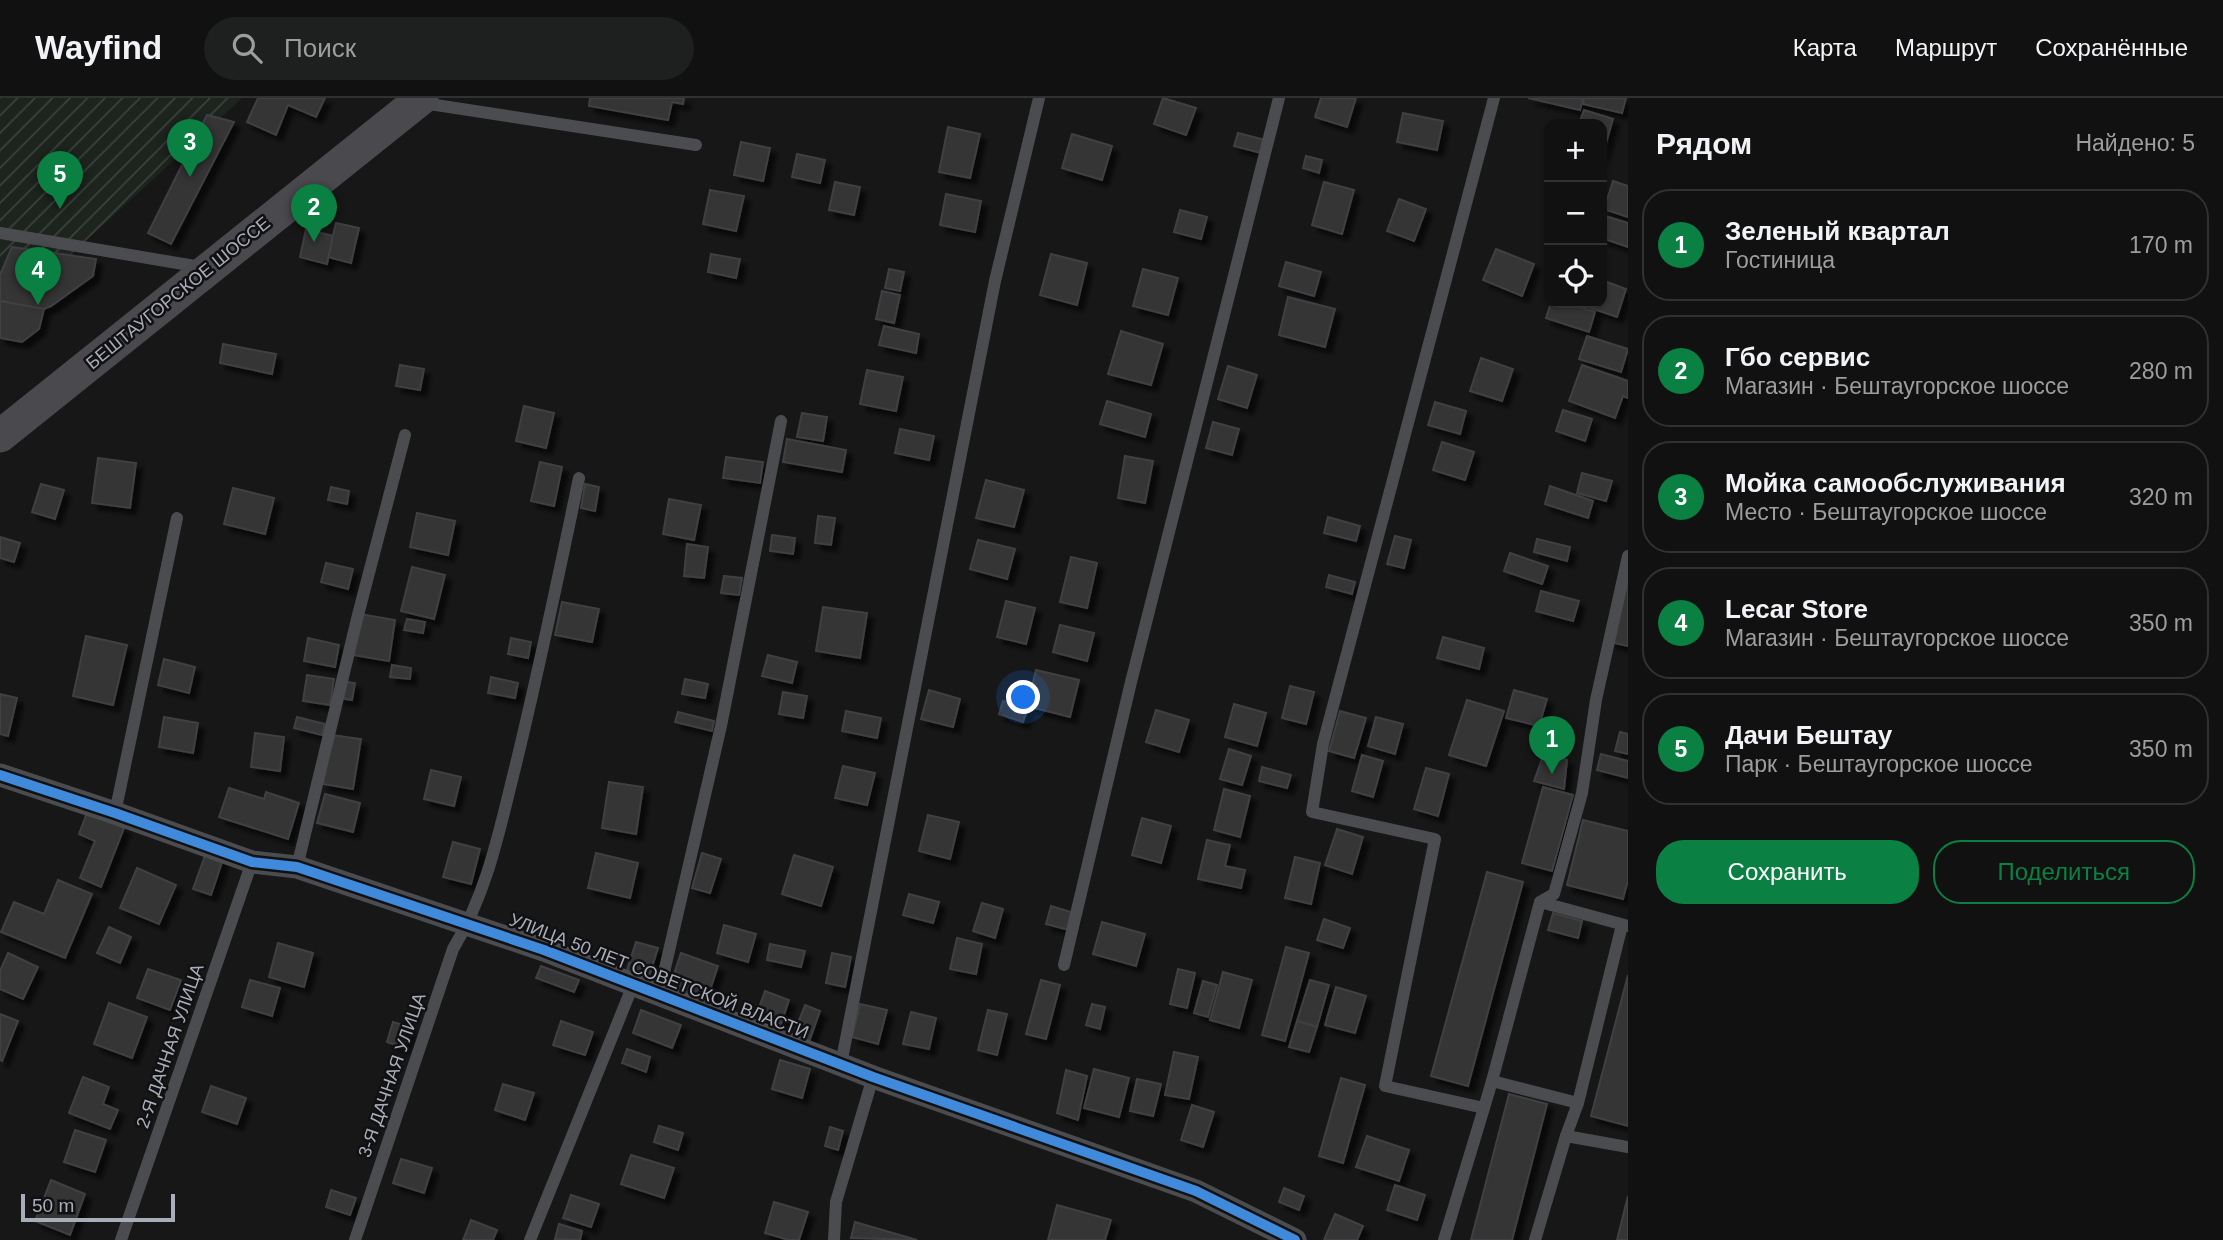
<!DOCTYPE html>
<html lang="ru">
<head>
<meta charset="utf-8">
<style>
	:root { --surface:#111; --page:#1e1f1f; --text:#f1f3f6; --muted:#9c9d9f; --line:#303131; --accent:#0b8043 }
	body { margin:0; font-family:Helvetica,sans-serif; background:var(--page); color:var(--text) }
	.controls { position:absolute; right:21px; top:21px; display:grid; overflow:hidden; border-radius:14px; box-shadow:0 2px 5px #0004 }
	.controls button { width:63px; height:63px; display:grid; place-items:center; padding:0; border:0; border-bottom:2px solid var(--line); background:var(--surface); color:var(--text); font:35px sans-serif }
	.scale { position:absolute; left:21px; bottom:18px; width:154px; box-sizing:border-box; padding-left:7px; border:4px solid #a8adb8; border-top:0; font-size:19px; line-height:24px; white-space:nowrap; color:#a8adb8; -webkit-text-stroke:5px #111113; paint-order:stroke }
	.you { position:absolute; left:1024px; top:600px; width:24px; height:24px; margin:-18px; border:5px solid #fff; border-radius:50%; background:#1a73e8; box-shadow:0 0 0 10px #1a73e833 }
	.badge { display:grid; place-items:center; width:46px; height:46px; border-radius:50%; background:var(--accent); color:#fff; font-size:23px; font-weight:700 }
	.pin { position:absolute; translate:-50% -58px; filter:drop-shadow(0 2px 4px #0008) }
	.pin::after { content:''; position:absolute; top:37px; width:24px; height:21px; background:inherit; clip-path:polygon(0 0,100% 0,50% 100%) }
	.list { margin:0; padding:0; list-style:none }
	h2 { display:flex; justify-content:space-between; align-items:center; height:91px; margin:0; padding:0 28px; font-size:30px }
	h2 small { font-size:23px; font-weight:400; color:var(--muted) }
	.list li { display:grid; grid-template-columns:46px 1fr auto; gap:21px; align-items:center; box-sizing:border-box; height:112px; margin:0 14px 14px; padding:0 14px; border:2px solid var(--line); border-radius:28px }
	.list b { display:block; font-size:26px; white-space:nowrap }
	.list p { margin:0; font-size:23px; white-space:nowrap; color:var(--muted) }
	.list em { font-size:23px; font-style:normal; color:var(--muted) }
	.actions { display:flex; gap:14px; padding:21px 28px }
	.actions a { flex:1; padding:16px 0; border:2px solid var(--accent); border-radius:28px; text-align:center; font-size:24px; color:var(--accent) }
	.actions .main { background:var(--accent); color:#fff }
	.icon { flex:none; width:38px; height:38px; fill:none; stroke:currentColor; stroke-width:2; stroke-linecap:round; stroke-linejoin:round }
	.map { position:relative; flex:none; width:1628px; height:1142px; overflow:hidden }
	header { display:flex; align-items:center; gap:42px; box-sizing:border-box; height:98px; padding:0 35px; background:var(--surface); border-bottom:2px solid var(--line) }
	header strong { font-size:33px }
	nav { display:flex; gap:38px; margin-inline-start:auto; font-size:24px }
	.search { width:490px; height:63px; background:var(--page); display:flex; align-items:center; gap:18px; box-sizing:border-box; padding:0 24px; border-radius:38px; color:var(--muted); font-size:26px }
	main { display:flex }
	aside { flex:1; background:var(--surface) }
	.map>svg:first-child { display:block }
	.garden { fill:url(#garden-furrows) }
	.building { fill:#353536; stroke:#3f4043; stroke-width:2; filter:url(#shadow) }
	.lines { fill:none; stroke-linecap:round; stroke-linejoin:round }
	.service { stroke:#4b4c50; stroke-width:12 }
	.minor { stroke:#4b4c50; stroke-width:23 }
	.secondary { stroke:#4a4a4e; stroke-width:33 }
	.cycleway-casing { stroke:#111113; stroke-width:15 }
	.cycleway { stroke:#408adc; stroke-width:10 }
	.labels { text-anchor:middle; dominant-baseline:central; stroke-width:5; stroke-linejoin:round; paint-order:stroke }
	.street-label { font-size:18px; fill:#a8adb8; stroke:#111113 }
</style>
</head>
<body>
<header>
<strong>Wayfind</strong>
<div class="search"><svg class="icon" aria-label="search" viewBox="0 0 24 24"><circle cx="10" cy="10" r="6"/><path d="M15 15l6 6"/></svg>Поиск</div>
<nav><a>Карта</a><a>Маршрут</a><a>Сохранённые</a></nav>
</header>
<main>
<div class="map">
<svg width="1628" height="1142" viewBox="0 0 1628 1142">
	<defs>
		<pattern id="garden-furrows" width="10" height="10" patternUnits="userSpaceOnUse" patternTransform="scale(1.75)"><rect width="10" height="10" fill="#1d241e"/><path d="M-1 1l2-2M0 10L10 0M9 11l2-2" fill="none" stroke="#3b413d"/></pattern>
		<filter id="shadow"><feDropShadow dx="6" dy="6" stdDeviation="2" flood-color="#0009"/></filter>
	</defs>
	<rect width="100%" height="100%" fill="#171717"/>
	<!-- garden -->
	<path class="garden" d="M0 0H242L0 221Z"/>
	<!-- building -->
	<g class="building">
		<path d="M258 0H325L316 19 288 7 276 37 247 24Z"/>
		<path d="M590 0H684L683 6 672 4 668 22 589 8Z"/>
		<path d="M1163 0 1196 10 1186 37 1154 26Z"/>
		<path d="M1321 0H1356L1347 29 1315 19Z"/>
		<path d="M1528 0H1583L1580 12Z"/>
		<path d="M1584 0H1626L1622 15 1583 6Z"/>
		<path d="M1584 12 1613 21 1602 59V26H1579Z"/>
		<path d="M1403 15 1443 23 1437 52 1397 44Z"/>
		<path d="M207 17 234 24 171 146 148 135Z"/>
		<path d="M948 29 980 36 970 80 939 74Z"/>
		<path d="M1238 35 1265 42 1261 55 1234 48Z"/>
		<path d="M1072 36 1112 48 1102 82 1062 70Z"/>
		<path d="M741 44 770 50 763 83 734 77Z"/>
		<path d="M797 56 825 62 820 85 792 79Z"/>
		<path d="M1306 58 1322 62 1319 75 1303 70Z"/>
		<path d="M1613 83 1628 88V119L1604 111Z"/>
		<path d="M835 84 860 89 854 117 829 112Z"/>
		<path d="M1324 84 1354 92 1342 136 1312 127Z"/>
		<path d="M710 92 744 98 736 133 703 126Z"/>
		<path d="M946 96 981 103 975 134 940 127Z"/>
		<path d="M1399 101 1426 111 1414 143 1387 133Z"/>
		<path d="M1180 112 1207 119 1201 141 1174 134Z"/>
		<path d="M1602 117 1628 125V149L1602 140Z"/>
		<path d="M336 125 359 130 351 165 328 159Z"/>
		<path d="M306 131 333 138 327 166 300 159Z"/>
		<path d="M12 149 96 161 93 178 51 208 44 211 0 203V177Z"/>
		<path d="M1496 151 1534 166 1522 198 1483 182Z"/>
		<path d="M711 156 740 161 736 180 708 174Z"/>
		<path d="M1051 156 1087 165 1077 207 1040 197Z"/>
		<path d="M1286 164 1321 174 1314 198 1279 188Z"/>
		<path d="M889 171 904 174 900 193 885 190Z"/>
		<path d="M1143 171 1178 180 1168 217 1133 208Z"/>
		<path d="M1602 182 1626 191 1617 219 1576 205H1602Z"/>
		<path d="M882 193 900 197 894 225 876 221Z"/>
		<path d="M1288 199 1335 211 1325 249 1279 237Z"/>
		<path d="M0 203 44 211 39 231 22 244 0 240Z"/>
		<path d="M1551 205H1567L1595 214 1589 234 1546 220Z"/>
		<path d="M884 228 919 236 916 255 879 247Z"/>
		<path d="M1121 233 1163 246 1151 287 1108 276Z"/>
		<path d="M1587 238 1628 251 1621 274 1579 261Z"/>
		<path d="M223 246 276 256 272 276 220 265Z"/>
		<path d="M1481 260 1513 271 1502 303 1470 293Z"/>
		<path d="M400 267 424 271 420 292 396 288Z"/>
		<path d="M1582 267 1628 283V300L1623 298 1615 320 1569 303Z"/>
		<path d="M1228 268 1257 277 1247 310 1218 301Z"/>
		<path d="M867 272 903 279 896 313 860 306Z"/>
		<path d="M1107 303 1151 316 1145 339 1100 326Z"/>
		<path d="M1435 304 1466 313 1460 336 1428 327Z"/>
		<path d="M524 308 554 315 546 350 516 343Z"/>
		<path d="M1563 312 1592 321 1585 343 1556 333Z"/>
		<path d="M802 315 827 319 823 343 797 339Z"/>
		<path d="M1213 324 1239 331 1232 357 1206 350Z"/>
		<path d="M900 331 934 338 929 362 895 355Z"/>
		<path d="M787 341 846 352 842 374 783 364Z"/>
		<path d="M1442 344 1474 354 1465 382 1433 372Z"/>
		<path d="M1125 358 1153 363 1145 405 1118 400Z"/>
		<path d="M726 359 763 364 760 385 723 380Z"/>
		<path d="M98 360 136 365 130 410 92 405Z"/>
		<path d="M540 364 562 369 554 408 531 403Z"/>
		<path d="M1582 375 1612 383 1606 403 1577 395Z"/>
		<path d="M986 382 1024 392 1014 429 976 420Z"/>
		<path d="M41 386 64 392 55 421 32 414Z"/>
		<path d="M585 386 599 389 595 413 581 410Z"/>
		<path d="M1550 388 1593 403 1588 420 1545 406Z"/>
		<path d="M331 389 349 393 347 406 328 402Z"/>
		<path d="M233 390 274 400 265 436 224 426Z"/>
		<path d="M669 401 701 407 694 442 663 436Z"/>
		<path d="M417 415 455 423 448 457 410 449Z"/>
		<path d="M818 418 835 420 831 447 815 445Z"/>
		<path d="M1328 419 1360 428 1356 443 1324 435Z"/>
		<path d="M772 437 795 440 793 456 770 453Z"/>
		<path d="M1395 438 1411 442 1404 470 1387 466Z"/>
		<path d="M0 439 20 445 14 464 0 460Z"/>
		<path d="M1537 441 1570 449 1567 463 1534 454Z"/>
		<path d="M978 442 1015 451 1007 481 970 471Z"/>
		<path d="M687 446 708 449 704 480 684 478Z"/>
		<path d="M1510 455 1548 468 1542 486 1504 473Z"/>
		<path d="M1071 459 1097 465 1087 510 1060 504Z"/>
		<path d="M326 465 353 471 348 491 321 484Z"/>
		<path d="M412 469 445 477 434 521 401 513Z"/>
		<path d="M1628 475V548L1610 544Z"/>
		<path d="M1329 477 1355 484 1352 496 1326 489Z"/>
		<path d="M724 478 742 480 739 497 721 495Z"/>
		<path d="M1541 493 1579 503 1573 523 1536 513Z"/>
		<path d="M1006 503 1035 510 1026 546 997 539Z"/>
		<path d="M562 504 599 511 592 544 555 537Z"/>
		<path d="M823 509 867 515 860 560 816 553Z"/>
		<path d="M360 516 395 522 389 563 353 557Z"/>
		<path d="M407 521 425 524 423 535 404 532Z"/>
		<path d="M1060 527 1094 535 1087 563 1053 554Z"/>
		<path d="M86 538 127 547 113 607 73 598Z"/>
		<path d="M1443 539 1484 550 1479 571 1437 560Z"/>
		<path d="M308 540 339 547 335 569 304 563Z"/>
		<path d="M511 540 531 544 528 560 508 556Z"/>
		<path d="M768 557 797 564 792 585 762 578Z"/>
		<path d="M164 561 195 569 189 595 158 587Z"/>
		<path d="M392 567 411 570 410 581 390 579Z"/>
		<path d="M1036 572 1079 582 1070 619 1027 608Z"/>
		<path d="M307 577 334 581 330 607 303 603Z"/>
		<path d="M491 579 518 585 515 600 488 595Z"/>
		<path d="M685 581 708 586 705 600 682 596Z"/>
		<path d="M340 583 355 585 352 602 338 600Z"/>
		<path d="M1290 588 1314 594 1306 626 1282 620Z"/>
		<path d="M929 592 960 601 953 629 921 621Z"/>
		<path d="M1514 592 1547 601 1539 628 1506 620Z"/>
		<path d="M783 594 807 598 803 620 779 616Z"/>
		<path d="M0 596 17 600 8 638 0 636Z"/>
		<path d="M1467 602 1504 613 1486 668 1449 657Z"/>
		<path d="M1003 603 1028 610 1023 624 999 616Z"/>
		<path d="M1234 606 1266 615 1257 648 1225 639Z"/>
		<path d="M1156 612 1189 622 1179 654 1146 644Z"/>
		<path d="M846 613 881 620 877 640 842 633Z"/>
		<path d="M1340 613 1366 620 1354 660 1329 653Z"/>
		<path d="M678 614 714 623 712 633 675 624Z"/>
		<path d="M164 619 198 625 193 655 159 649Z"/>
		<path d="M297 619 325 626 322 637 294 630Z"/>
		<path d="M1376 619 1403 626 1395 656 1368 648Z"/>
		<path d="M1620 634 1628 636V656L1615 653Z"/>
		<path d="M255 635 284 639 280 673 251 669Z"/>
		<path d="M332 637 361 641 353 691 323 686Z"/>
		<path d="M1229 651 1251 658 1242 687 1220 681Z"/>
		<path d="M1545 653 1567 662 1564 691 1534 683Z"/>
		<path d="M1601 656 1628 663V680L1597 672Z"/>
		<path d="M1362 657 1383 663 1373 699 1352 693Z"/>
		<path d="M843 668 875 675 867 707 835 700Z"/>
		<path d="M1262 669 1291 677 1287 690 1259 683Z"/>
		<path d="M1426 670 1449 676 1438 718 1414 711Z"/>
		<path d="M431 672 461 679 454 708 424 701Z"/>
		<path d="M609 684 643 689 636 736 602 730Z"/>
		<path d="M1543 689 1573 697 1552 773 1522 765Z"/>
		<path d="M229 690 264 701 266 694 299 705 288 741 219 719Z"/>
		<path d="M1224 691 1250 698 1240 739 1214 732Z"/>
		<path d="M325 696 360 705 353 734 317 725Z"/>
		<path d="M87 715 124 730 101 789 80 780 95 743 79 736Z"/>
		<path d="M928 717 959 724 950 761 919 753Z"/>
		<path d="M1142 720 1171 728 1161 765 1132 757Z"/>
		<path d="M1583 722 1628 733V782L1623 801 1567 787Z"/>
		<path d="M1337 731 1363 739 1352 776 1325 767Z"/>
		<path d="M1207 742 1230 747 1225 768 1245 772 1241 790 1198 781Z"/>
		<path d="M453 744 480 751 471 786 443 779Z"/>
		<path d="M206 755 223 761 211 797 193 791Z"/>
		<path d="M596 755 638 765 630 800 588 790Z"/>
		<path d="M702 755 721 761 710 795 692 790Z"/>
		<path d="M794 757 833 769 821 808 782 796Z"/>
		<path d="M1295 759 1320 765 1311 806 1285 800Z"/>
		<path d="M137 770 176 787 159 826 120 810Z"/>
		<path d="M1487 774 1523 784 1468 988 1431 978Z"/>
		<path d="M58 782 92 796 65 860 1 834 14 804 44 816Z"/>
		<path d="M909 796 939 804 933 825 903 817Z"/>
		<path d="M982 805 1003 811 995 840 973 833Z"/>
		<path d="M1051 808 1074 815 1069 832 1046 826Z"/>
		<path d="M1553 815 1582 823 1578 840 1548 832Z"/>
		<path d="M1324 821 1350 830 1343 850 1317 842Z"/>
		<path d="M1102 824 1145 836 1136 868 1093 856Z"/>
		<path d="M724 827 756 836 748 864 717 855Z"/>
		<path d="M109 829 131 839 120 865 97 855Z"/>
		<path d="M957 840 982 846 976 876 950 871Z"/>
		<path d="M636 844 658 850 647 885 625 878Z"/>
		<path d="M278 845 313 855 304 889 269 879Z"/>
		<path d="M770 846 805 853 801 869 767 862Z"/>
		<path d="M1286 849 1309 855 1285 943 1262 937Z"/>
		<path d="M8 855 38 869 23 901 0 891V873Z"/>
		<path d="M681 855 718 868 707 901 670 888Z"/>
		<path d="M832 855 851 859 845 889 826 885Z"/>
		<path d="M541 868 579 882 574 894 536 880Z"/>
		<path d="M148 871 181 882 170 912 137 900Z"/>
		<path d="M1178 871 1195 875 1187 910 1170 906Z"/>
		<path d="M1223 874 1252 882 1239 930 1210 922Z"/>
		<path d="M1628 877V1028L1591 1018Z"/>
		<path d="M250 882 280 890 272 918 242 909Z"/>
		<path d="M1041 882 1060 887 1046 941 1026 936Z"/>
		<path d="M1310 882 1329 887 1317 929 1297 923Z"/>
		<path d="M1203 883 1217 887 1208 919 1194 915Z"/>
		<path d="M1336 889 1366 898 1355 935 1325 927Z"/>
		<path d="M765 893 789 902 781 926 756 918Z"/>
		<path d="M109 905 147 919 132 960 94 946Z"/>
		<path d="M860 906 887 912 878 946 852 939Z"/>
		<path d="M1092 906 1105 909 1100 931 1086 927Z"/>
		<path d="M805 907 820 913 809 944 793 938Z"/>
		<path d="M641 912 681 927 672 950 633 935Z"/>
		<path d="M988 912 1007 916 997 957 978 952Z"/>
		<path d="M911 914 936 920 929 951 903 946Z"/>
		<path d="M0 916 18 923 2 963 0 962Z"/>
		<path d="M561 923 593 934 585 957 553 947Z"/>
		<path d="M1297 923 1317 929 1309 954 1289 949Z"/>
		<path d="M393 924 410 929 403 950 387 944Z"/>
		<path d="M627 951 650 959 646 974 622 965Z"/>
		<path d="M1174 954 1198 959 1189 1001 1165 997Z"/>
		<path d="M780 962 810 971 802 1000 772 991Z"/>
		<path d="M1094 971 1129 980 1119 1019 1084 1010Z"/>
		<path d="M1066 972 1087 978 1078 1022 1057 1015Z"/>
		<path d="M83 979 109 989 103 1006 118 1012 110 1031 69 1015Z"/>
		<path d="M1341 980 1365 987 1343 1065 1319 1058Z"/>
		<path d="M1137 981 1161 986 1153 1018 1130 1013Z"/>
		<path d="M503 986 534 995 525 1022 495 1012Z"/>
		<path d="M211 988 246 1000 237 1026 202 1014Z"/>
		<path d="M1509 996 1547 1006 1512 1142H1471Z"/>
		<path d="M1192 1007 1214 1014 1203 1049 1181 1042Z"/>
		<path d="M659 1028 683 1035 678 1052 654 1044Z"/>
		<path d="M830 1029 843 1033 838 1052 825 1048Z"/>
		<path d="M75 1032 106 1042 95 1074 64 1064Z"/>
		<path d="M1367 1038 1409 1052 1399 1083 1356 1069Z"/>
		<path d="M631 1057 674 1070 664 1100 621 1086Z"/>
		<path d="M401 1061 432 1070 424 1095 393 1085Z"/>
		<path d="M51 1082 85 1096 70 1137 35 1123Z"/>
		<path d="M1395 1087 1425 1097 1417 1122 1387 1112Z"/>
		<path d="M1284 1090 1304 1098 1299 1112 1279 1104Z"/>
		<path d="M331 1092 356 1100 350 1117 326 1109Z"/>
		<path d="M571 1097 599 1106 591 1129 563 1120Z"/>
		<path d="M1628 1098V1142H1617Z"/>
		<path d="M774 1104 808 1114 799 1142H789L765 1135Z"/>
		<path d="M1057 1107 1111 1122 1105 1142H1048Z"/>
		<path d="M1335 1116 1363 1128 1357 1142H1324Z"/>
		<path d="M471 1122 497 1132 493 1142H463Z"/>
		<path d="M855 1124 917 1142 851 1140Z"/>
		<path d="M559 1126 582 1133 580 1142 555 1141Z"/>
	</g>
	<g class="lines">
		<!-- service -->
		<g class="service">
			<path d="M1494 0 1323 646 1312 714 1435 741 1385 988 1484 1010 1492 983 1578 1005"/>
			<path d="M423 5 696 47"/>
			<path d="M0 135 201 169"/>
			<path d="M1628 458 1596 602 1582 695 1554 796 1540 804 1628 828"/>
			<path d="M115 715 177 420"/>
			<path d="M297 769 358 517 405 337"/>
			<path d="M1622 827 1578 1005 1566 1038 1628 1049"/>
			<path d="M1064 867 1131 584 1279 0"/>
			<path d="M659 896 721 628 781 323"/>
			<path d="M841 966 995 183 1039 0"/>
			<path d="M1492 983 1540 804"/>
			<path d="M121 1142 252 764"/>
			<path d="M355 1142 453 851C488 794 500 729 516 666 539 571 559 476 579 380"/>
			<path d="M530 1142 633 887"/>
			<path d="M834 1142 836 1104 873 979"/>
			<path d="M1444 1142 1484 1010"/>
			<path d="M1535 1142 1566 1038"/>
		</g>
		<!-- minor -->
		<path class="minor" d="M0 677 115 715 252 764 297 769 544 852 873 979 1196 1093 1295 1142"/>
		<!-- secondary -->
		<path class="secondary" d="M0 338 422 0"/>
		<!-- cycleway casing -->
		<g class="cycleway-casing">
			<path id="cycleway" d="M0 677 115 715 252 764 297 769 544 852 873 979 1196 1093 1295 1142"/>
		</g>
		<!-- cycleway -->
		<use href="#cycleway" class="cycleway"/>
	</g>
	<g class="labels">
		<!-- street labels -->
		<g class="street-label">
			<text transform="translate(178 195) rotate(-39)">БЕШТАУГОРСКОЕ ШОССЕ</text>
			<text transform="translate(659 878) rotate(21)">УЛИЦА 50 ЛЕТ СОВЕТСКОЙ ВЛАСТИ</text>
			<text transform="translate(170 948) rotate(-71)">2-Я ДАЧНАЯ УЛИЦА</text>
			<text transform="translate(392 977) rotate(-71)">3-Я ДАЧНАЯ УЛИЦА</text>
		</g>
	</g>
</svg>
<div class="controls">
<button>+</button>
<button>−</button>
<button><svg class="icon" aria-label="locate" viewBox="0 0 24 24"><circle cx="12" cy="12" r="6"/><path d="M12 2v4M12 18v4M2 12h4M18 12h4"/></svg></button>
</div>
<div class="scale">50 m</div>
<div class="you"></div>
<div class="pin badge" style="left:1552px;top:676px">1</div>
<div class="pin badge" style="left:314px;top:144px">2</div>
<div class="pin badge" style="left:190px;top:79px">3</div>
<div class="pin badge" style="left:38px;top:207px">4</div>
<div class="pin badge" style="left:60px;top:111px">5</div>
</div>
<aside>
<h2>Рядом<small>Найдено: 5</small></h2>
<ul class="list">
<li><span class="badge">1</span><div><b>Зеленый квартал</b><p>Гостиница</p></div><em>170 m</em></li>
<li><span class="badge">2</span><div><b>Гбо cервис</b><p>Магазин · Бештаугорское шоссе</p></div><em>280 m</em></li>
<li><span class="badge">3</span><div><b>Мойка самообслуживания</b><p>Место · Бештаугорское шоссе</p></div><em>320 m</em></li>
<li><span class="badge">4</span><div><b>Lecar Store</b><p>Магазин · Бештаугорское шоссе</p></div><em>350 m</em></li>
<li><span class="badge">5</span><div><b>Дачи Бештау</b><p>Парк · Бештаугорское шоссе</p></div><em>350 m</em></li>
</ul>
<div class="actions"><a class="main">Сохранить</a><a>Поделиться</a></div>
</aside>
</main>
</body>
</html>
